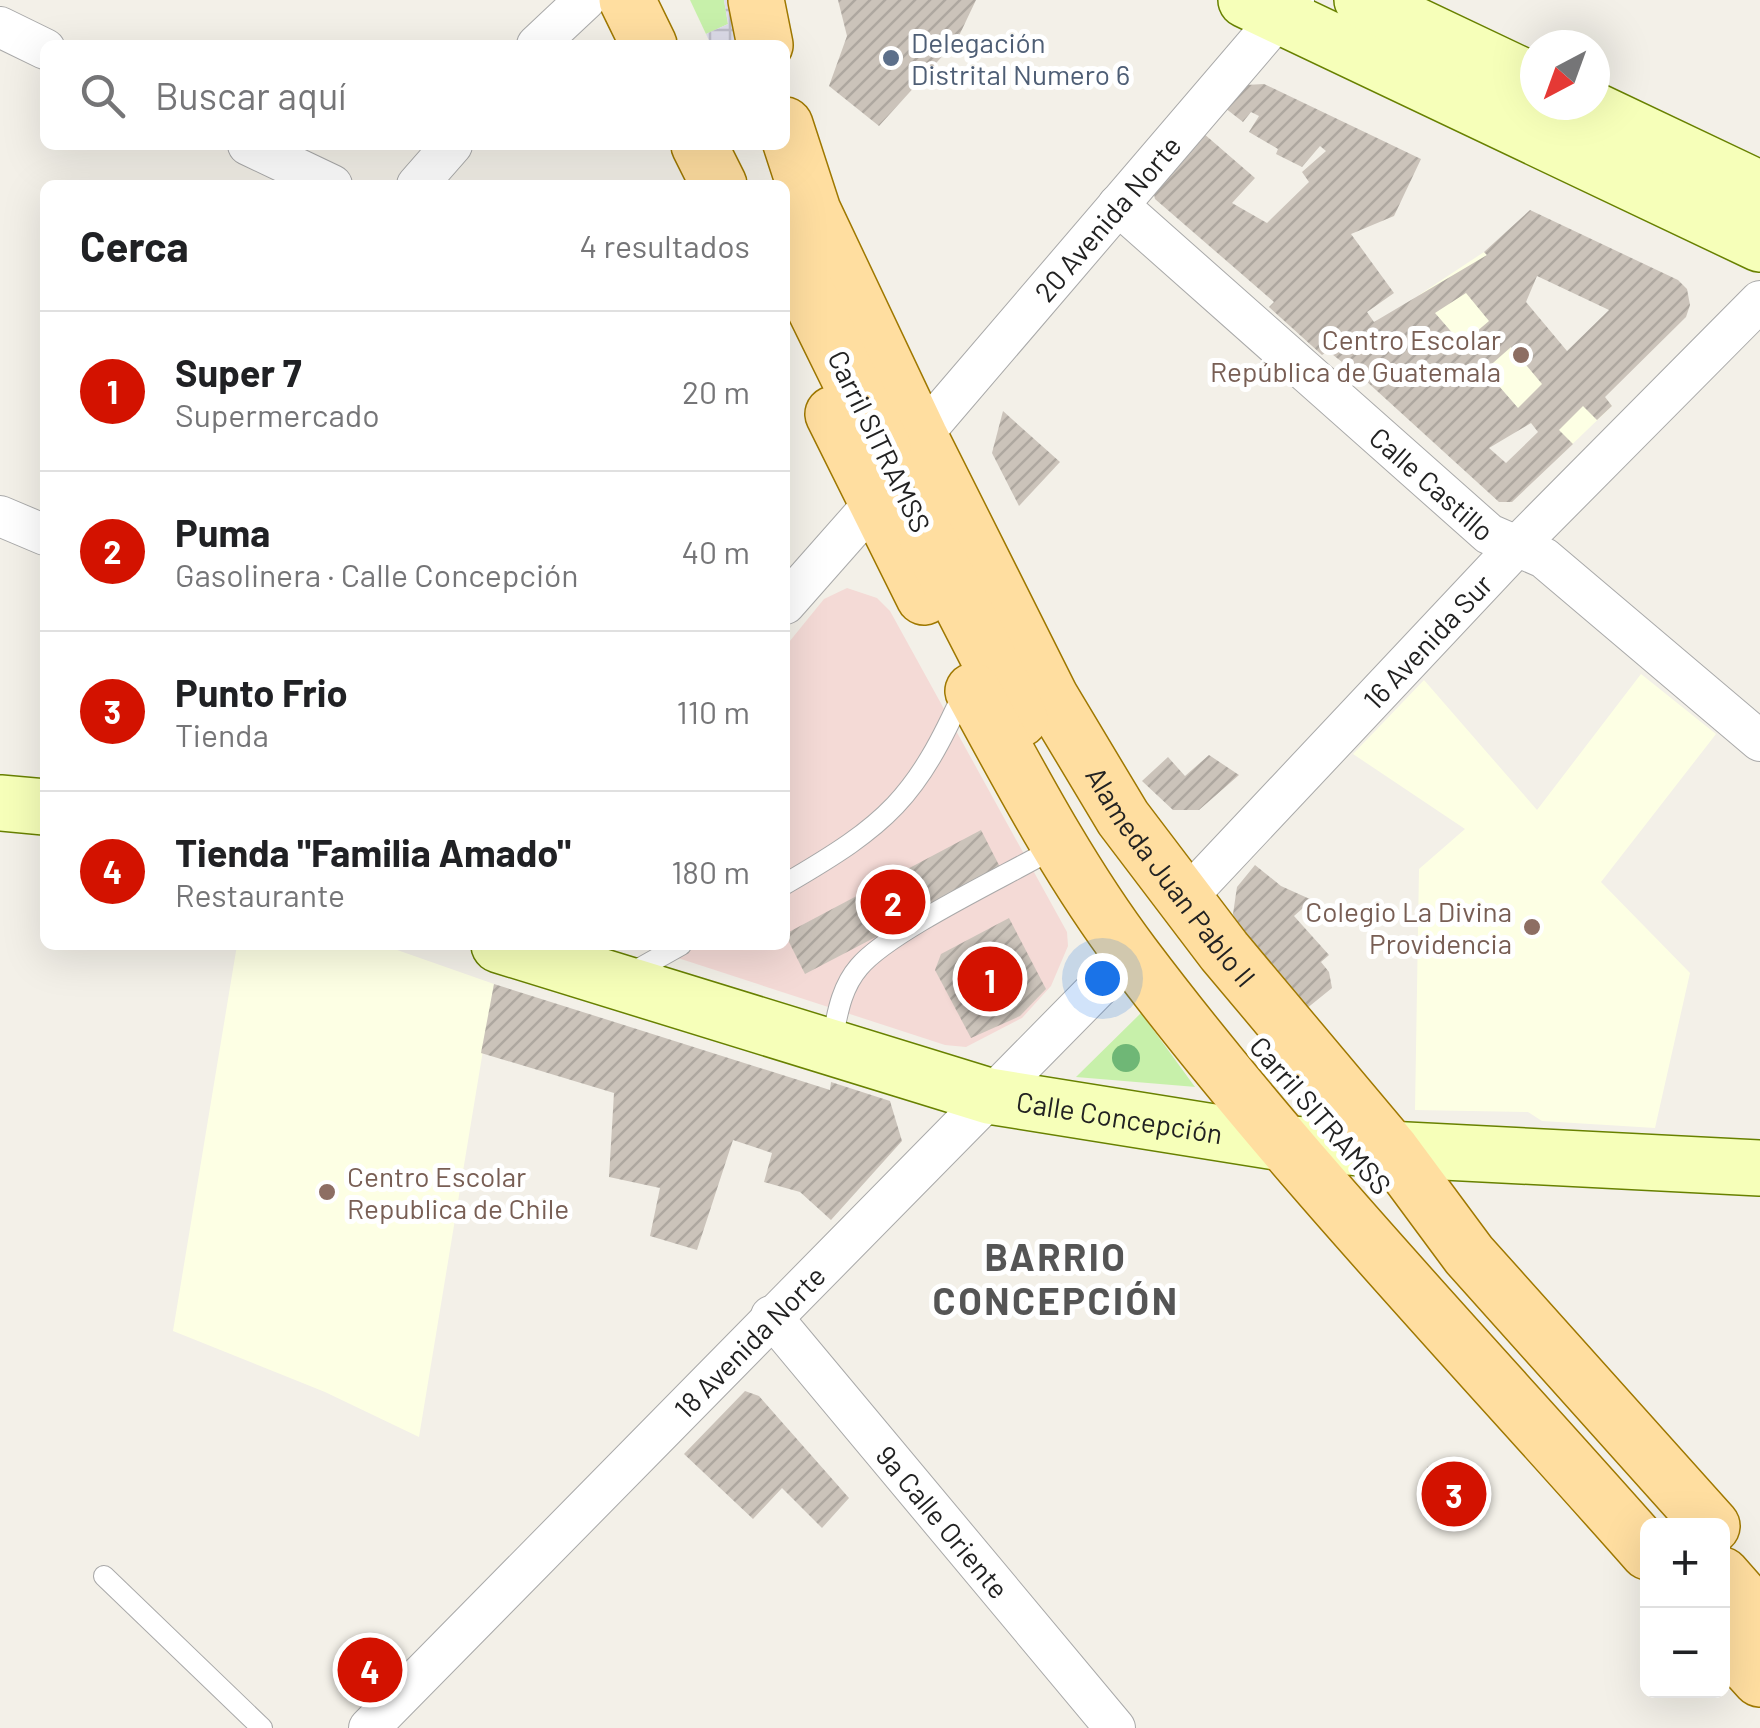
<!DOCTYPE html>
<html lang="es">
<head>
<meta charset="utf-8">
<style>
	:root { --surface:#fff; --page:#f2f2f2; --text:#202124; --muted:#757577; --line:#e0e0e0; --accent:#d31200 }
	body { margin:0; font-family:Barlow,sans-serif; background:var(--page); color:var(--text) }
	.controls { position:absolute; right:30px; bottom:30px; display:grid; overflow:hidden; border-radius:15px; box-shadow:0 10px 40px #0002 }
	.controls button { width:90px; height:90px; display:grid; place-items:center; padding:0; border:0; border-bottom:2px solid var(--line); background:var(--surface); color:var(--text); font:50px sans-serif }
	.compass { position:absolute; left:1520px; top:30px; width:90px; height:90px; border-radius:50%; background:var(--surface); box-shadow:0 10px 40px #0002; rotate:221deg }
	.you { position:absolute; left:1102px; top:978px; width:35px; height:35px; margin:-25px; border:8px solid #fff; border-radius:50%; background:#1a73e8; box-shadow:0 0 0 15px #1a73e833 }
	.badge { display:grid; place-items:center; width:65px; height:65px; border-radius:50%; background:var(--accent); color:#fff; font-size:32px; font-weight:700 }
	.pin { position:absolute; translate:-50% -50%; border:5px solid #fff; box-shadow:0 2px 10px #0006 }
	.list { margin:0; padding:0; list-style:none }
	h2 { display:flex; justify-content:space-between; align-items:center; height:130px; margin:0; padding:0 40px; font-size:42px }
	h2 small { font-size:32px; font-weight:400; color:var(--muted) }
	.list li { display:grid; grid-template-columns:65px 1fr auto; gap:30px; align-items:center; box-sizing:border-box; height:160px; padding:0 40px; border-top:2px solid var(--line) }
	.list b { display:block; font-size:38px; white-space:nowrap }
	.list p { margin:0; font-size:32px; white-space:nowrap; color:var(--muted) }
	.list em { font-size:32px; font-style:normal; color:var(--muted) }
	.icon { flex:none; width:55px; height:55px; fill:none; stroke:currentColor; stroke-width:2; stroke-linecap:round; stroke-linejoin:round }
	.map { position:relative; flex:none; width:1760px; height:1728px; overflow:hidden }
	.search { position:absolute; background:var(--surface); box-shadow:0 10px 40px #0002; left:40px; top:40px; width:750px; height:110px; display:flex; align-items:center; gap:25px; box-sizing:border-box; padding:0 35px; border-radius:15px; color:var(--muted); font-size:38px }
	.panel { position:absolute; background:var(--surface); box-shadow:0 10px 40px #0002; left:40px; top:180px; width:750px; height:770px; border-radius:15px }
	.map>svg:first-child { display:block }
	.commercial { fill:#f4dad6 }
	.education { fill:#fdffe4 }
	.grass { fill:#c7f0aa }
	.plaza { fill:url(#plaza-grid) }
	.building { fill:url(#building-hatch); fill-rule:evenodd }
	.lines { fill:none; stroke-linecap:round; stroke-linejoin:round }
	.lane-casing { stroke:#a9a9a9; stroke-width:22 }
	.street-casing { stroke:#a9a9a9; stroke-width:42 }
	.secondary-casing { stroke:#688100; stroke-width:58 }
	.primary-casing { stroke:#9f7800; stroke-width:58 }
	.lane { stroke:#fff; stroke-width:20 }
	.street { stroke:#fff; stroke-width:40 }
	.secondary { stroke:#f6ffb9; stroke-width:55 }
	.primary { stroke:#ffdea0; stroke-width:55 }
	.tree { fill:#6fb776 }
	.service-dot { fill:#5c6f8a; stroke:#fff; stroke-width:4 }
	.education-dot { fill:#8d6e63; stroke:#fff; stroke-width:4 }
	.labels { text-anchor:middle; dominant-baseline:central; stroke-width:10; stroke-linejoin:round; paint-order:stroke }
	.service-label { font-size:28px; fill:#4e5e75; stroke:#fff; text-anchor:start }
	.street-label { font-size:28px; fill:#222; stroke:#fff }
	.education-label { font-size:28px; fill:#785e54; stroke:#fff; text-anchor:end }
	.district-label { font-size:38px; font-weight:bold; letter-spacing:2.5px; fill:#555; stroke:#fff }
</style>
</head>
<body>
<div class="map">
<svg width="1760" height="1728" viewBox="0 0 1760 1728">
	<defs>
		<pattern id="plaza-grid" width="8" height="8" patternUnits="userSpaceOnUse" patternTransform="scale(2.5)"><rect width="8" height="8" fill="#dddce9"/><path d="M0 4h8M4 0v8" fill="none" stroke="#bdbcc8"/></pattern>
		<pattern id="building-hatch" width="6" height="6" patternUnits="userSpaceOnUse" patternTransform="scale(2.5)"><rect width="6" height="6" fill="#cbc3ba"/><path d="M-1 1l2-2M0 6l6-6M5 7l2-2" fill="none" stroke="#aea7a0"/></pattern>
	</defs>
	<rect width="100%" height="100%" fill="#f3f0e8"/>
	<!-- commercial -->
	<path class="commercial" d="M847 588 877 598 890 611 1067 932 1068 946 1051 986 1022 1018 966 1047 945 1045 638 945H785V647L824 599Z"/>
	<!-- education -->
	<g class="education">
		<path d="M1484 252 1612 406 1560 456 1419 295Z"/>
		<path d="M1641 674 1716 734 1601 882 1690 973 1655 1128 1542 1121 1528 1112 1415 1110 1419 869 1465 829 1353 754 1424 680 1537 810Z"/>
		<path d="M237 945H383L494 984 419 1437 325 1392 173 1331Z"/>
	</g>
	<!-- grass -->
	<g class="grass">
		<path d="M690 0H724L728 24 706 34Z"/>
		<path d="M1141 1013 1195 1087H1196L1076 1077Z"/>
	</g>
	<!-- plaza -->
	<path class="plaza" d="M724 0H733L740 45H711L706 34 728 24Z"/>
	<!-- building -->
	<g class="building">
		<path d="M838 0H976L957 40 879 126 829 86 847 36Z"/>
		<path d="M1264 84 1421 159 1394 216 1351 234 1394 293 1367 312 1374 322 1487 255 1484 252 1530 210 1678 280 1687 289 1690 305 1686 317 1605 397 1612 406 1597 420 1583 406 1559 430 1573 444 1512 502H1499L1365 380 1328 351 1322 355 1269 307 1274 302 1155 199 1153 190 1203 133 1255 178 1232 203 1267 223 1309 182 1302 172 1326 151 1320 146 1302 167 1276 154 1278 149 1249 132 1259 116 1251 112 1243 122 1225 108 1246 85ZM1537 276 1609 310 1567 351 1526 302ZM1466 293 1489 321 1462 344 1435 313ZM1511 347 1542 384 1518 408 1485 370ZM1531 423 1538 432 1506 463 1489 448Z"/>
		<path d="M1003 411 1060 462 1019 506 992 453Z"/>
		<path d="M1209 755 1239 775 1199 810H1173L1142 781 1168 757 1185 776Z"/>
		<path d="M981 830 1002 871 805 974 785 934Z"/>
		<path d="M1255 865 1281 886 1312 900 1294 916 1329 955 1321 962 1329 972 1332 988 1306 1009 1238 927 1233 914 1237 887Z"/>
		<path d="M1009 918 1046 989 1020 1016 971 1038 935 970 941 954Z"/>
		<path d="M494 984 830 1090 831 1082 890 1101 902 1141 831 1220 800 1192 764 1182 772 1153 733 1140 697 1250 650 1236 660 1188 609 1177 614 1093 481 1053Z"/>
		<path d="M745 1391 759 1396 849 1498 822 1528 782 1488 753 1519 684 1454Z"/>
		<path d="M1465 1458 1481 1521 1443 1530 1427 1467Z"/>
	</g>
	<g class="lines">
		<!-- lane casing -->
		<g class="lane-casing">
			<g id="lane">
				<path d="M785 884C888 824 916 799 965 689"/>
				<path d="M626 976 681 945"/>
				<path d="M831 1045C837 1017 840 989 859 967 890 930 1010 874 1056 847"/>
				<path d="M104 1576 262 1728"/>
			</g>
		</g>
		<!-- street casing -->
		<g class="street-casing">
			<g id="street">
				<path d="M0 27 45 49"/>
				<path d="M537 45 585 0"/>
				<path d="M248 145 332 185"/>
				<path d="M417 185 452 145"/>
				<path id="s1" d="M1118 205 1489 534 1544 558 1760 741"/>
				<path id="s2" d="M920 437 1294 0"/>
				<path d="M0 516 45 535"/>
				<path d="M785 604 875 502"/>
				<path id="s3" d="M1184 900 1517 546 1760 301"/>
				<path id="s4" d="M771 1316 1115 1728"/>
				<path id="s5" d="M369 1728 1131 954"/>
			</g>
		</g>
		<!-- secondary casing -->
		<g class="secondary-casing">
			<g id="secondary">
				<path d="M1246 0 1760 244"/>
				<path d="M1362 0 1535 82"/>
				<path d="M1583 105 1760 189"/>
				<path d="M0 803 45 807"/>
				<path id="s6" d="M499 945 989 1096 1288 1144 1760 1168"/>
			</g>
		</g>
		<!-- primary casing -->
		<g class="primary-casing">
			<g id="primary">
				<path d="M627 0 649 45"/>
				<path d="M756 0 765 45"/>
				<path id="s7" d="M785 125 813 211 920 437 1051 698 1123 818 1224 951 1392 1151 1469 1255 1712 1526"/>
				<path d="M699 145 719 185"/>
				<path d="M785 248 883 447"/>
				<path d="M833 414 924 597"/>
				<path d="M927 538 1020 719"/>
				<path d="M973 691C1022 781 1071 874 1133 956 1289 1163 1476 1357 1648 1552"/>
				<path d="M1722 1575 1760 1618"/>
				<path d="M1722 1637 1760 1679"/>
			</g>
		</g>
		<!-- lane -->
		<use href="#lane" class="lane"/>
		<!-- street -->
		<use href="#street" class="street"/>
		<!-- secondary -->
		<use href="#secondary" class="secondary"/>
		<!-- primary -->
		<use href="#primary" class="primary"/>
	</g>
	<!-- trees -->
	<circle class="tree" cx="1126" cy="1058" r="14"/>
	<!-- markers -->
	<circle class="service-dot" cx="891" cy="58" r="10"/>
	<g class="education-dot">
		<circle cx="1521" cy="355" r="10"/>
		<circle cx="1532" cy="927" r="10"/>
		<circle cx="327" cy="1192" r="10"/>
	</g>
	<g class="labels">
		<!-- service labels -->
		<g class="service-label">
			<text x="911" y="42">Delegación<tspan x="911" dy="32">Distrital Numero 6</tspan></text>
		</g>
		<!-- street labels -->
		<g class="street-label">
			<text stroke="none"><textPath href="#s2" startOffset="288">20 Avenida Norte</textPath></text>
			<text transform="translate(880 441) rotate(64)">Carril SITRAMSS</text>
			<text stroke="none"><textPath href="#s1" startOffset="420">Calle Castillo</textPath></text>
			<text stroke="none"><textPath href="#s3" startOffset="355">16 Avenida Sur</textPath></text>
			<text stroke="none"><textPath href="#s7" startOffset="848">Alameda Juan Pablo II</textPath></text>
			<text transform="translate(1321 1115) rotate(49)">Carril SITRAMSS</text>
			<text stroke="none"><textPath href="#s6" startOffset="645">Calle Concepción</textPath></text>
			<text stroke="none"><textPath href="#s5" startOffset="542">18 Avenida Norte</textPath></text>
			<text stroke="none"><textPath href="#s4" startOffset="268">9a Calle Oriente</textPath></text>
		</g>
		<!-- education labels -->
		<g class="education-label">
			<text x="1501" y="339">Centro Escolar<tspan x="1501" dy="32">República de Guatemala</tspan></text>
			<text x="1512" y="911">Colegio La Divina<tspan x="1512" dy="32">Providencia</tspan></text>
			<text x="347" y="1176" text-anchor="start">Centro Escolar<tspan x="347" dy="32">Republica de Chile</tspan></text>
		</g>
		<!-- district labels -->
		<g class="district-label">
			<text x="1056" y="1256">BARRIO<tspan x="1056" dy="44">CONCEPCIÓN</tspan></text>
		</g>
	</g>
</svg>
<div class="controls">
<button>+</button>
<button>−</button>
</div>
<svg class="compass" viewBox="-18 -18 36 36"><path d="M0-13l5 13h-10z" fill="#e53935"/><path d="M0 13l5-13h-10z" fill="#757577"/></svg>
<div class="you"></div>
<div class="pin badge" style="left:990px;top:979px">1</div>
<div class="pin badge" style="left:893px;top:902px">2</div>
<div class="pin badge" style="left:1454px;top:1494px">3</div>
<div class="pin badge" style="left:370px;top:1670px">4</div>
<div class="search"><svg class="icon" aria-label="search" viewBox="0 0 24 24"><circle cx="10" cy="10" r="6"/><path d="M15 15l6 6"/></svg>Buscar aquí</div>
<section class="panel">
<h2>Cerca<small>4 resultados</small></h2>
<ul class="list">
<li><span class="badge">1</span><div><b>Super 7</b><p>Supermercado</p></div><em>20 m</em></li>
<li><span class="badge">2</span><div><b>Puma</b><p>Gasolinera · Calle Concepción</p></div><em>40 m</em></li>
<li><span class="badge">3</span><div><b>Punto Frio</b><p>Tienda</p></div><em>110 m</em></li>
<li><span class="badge">4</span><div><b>Tienda &quot;Familia Amado&quot;</b><p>Restaurante</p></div><em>180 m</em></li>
</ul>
</section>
</div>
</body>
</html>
